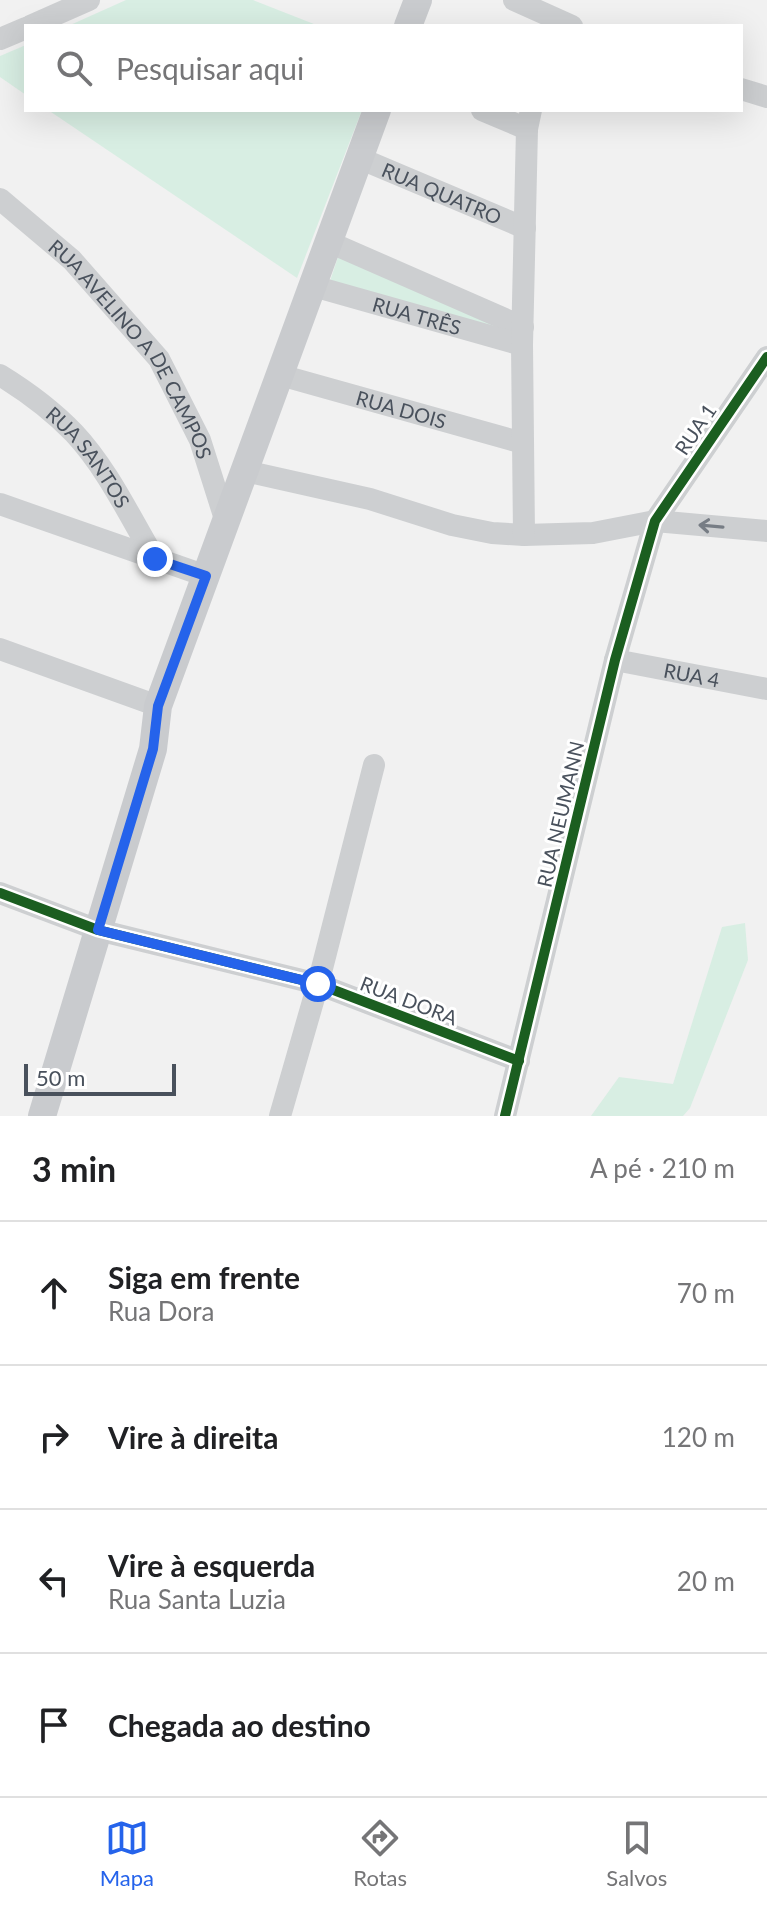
<!DOCTYPE html>
<html lang="pt">
<head>
<meta charset="utf-8">
<style>
	:root { --surface:#fff; --page:#f6f6f6; --text:#202124; --muted:#757577; --line:#e0e0e0; --accent:#2563eb }
	body { margin:0; font-family:Lato,sans-serif; background:var(--page); color:var(--text) }
	.scale { position:absolute; left:24px; bottom:20px; width:152px; box-sizing:border-box; padding-left:8px; border:4px solid #49515c; border-top:0; font-size:22px; line-height:28px; white-space:nowrap; color:#49515c; -webkit-text-stroke:6px #fff; paint-order:stroke }
	.stop { position:absolute; width:24px; height:24px; margin:-18px; border:6px solid #2563eb; border-radius:50%; background:#fff }
	.stop.end { background:#2563eb; border-color:#fff; box-shadow:0 2px 8px #0008 }
	.list { margin:0; padding:0; list-style:none }
	h2 { display:flex; justify-content:space-between; align-items:center; height:104px; margin:0; padding:0 32px; font-size:34px }
	h2 small { font-size:26px; font-weight:400; color:var(--muted) }
	.list li { display:grid; grid-template-columns:52px 1fr auto; gap:24px; align-items:center; box-sizing:border-box; height:144px; padding:0 32px; border-top:2px solid var(--line) }
	.list b { display:block; font-size:30px; white-space:nowrap }
	.list p { margin:0; font-size:26px; white-space:nowrap; color:var(--muted) }
	.list em { font-size:26px; font-style:normal; color:var(--muted) }
	.icon { flex:none; width:44px; height:44px; fill:none; stroke:currentColor; stroke-width:2; stroke-linecap:round; stroke-linejoin:round }
	.map { position:relative; flex:none; width:767px; height:1116px; overflow:hidden }
	.search { position:absolute; background:var(--surface); box-shadow:0 8px 32px #0002; left:24px; right:24px; top:24px; height:88px; display:flex; align-items:center; gap:20px; box-sizing:border-box; padding:0 28px; border-radius:0px; color:var(--muted); font-size:30px }
	.sheet { height:680px; background:var(--surface) }
	nav { display:flex; justify-content:space-around; align-items:center; box-sizing:border-box; height:112px; border-top:2px solid var(--line); background:var(--surface); font-size:22px; color:var(--muted) }
	nav a { display:grid; justify-items:center; gap:4px }
	nav .on { color:var(--accent) }
	.map>svg:first-child { display:block }
	.green { fill:#d8eee3 }
	.lines { fill:none; stroke-linecap:round; stroke-linejoin:round }
	.minor { stroke:#cdcfd1; stroke-width:22 }
	.major { stroke:#c9cbce; stroke-width:28 }
	.cycleway-casing { stroke:#fff; stroke-width:15 }
	.cycleway { stroke:#1b5e20; stroke-width:10 }
	.oneway { stroke:#777d85 }
	.route { stroke:#2563eb; stroke-width:10 }
	.labels { text-anchor:middle; dominant-baseline:central; stroke-width:6; stroke-linejoin:round; paint-order:stroke }
	.street-label { font-size:20px; fill:#49515c; stroke:#fff }
</style>
</head>
<body>
<div class="map">
<svg width="767" height="1116" viewBox="0 0 767 1116">
	<rect width="100%" height="100%" fill="#f1f1f1"/>
	<!-- green -->
	<g class="green">
		<path d="M126 0H253L319 26H68Z"/>
		<path d="M26 45V95L0 77V56Z"/>
		<path d="M48 110H362L297 278Z"/>
		<path d="M339 254 515 333 328 287Z"/>
		<path d="M745 923 748 960 690 1108 683 1116H591L619 1077 673 1084 722 927Z"/>
	</g>
	<g class="lines">
		<!-- minor -->
		<g class="minor">
			<path d="M514 0 572 26"/>
			<path d="M30 26 89 0"/>
			<path d="M0 39 26 28"/>
			<path d="M741 89 767 97"/>
			<path d="M482 110 527 129"/>
			<path id="s1" d="M359 158 525 228"/>
			<path id="s2" d="M0 199 72 260 159 359 200 440 226 522"/>
			<path d="M329 242 523 327"/>
			<path id="s3" d="M313 286 522 345"/>
			<path id="s4" d="M0 375C26 391 53 411 74 433 107 468 130 517 155 559"/>
			<path id="s5" d="M280 375 523 443"/>
			<path d="M245 471 370 499 452 525 492 533 524 535 593 533 655 521 767 531"/>
			<path d="M0 504 206 576"/>
			<path d="M524 535 522 345 527 129 531 110"/>
			<path d="M0 649 158 706"/>
			<path id="s6" d="M615 660 767 689"/>
			<path d="M0 893 98 930 318 984 519 1061"/>
			<path d="M280 1116 318 984 374 765"/>
			<path d="M505 1116 615 660 655 521 767 357"/>
		</g>
		<!-- major -->
		<g class="major">
			<path d="M408 26 418 0"/>
			<path d="M42 1116 153 749 158 706 377 110"/>
		</g>
		<!-- cycleway casing -->
		<g class="cycleway-casing">
			<g id="cycleway">
				<path d="M0 893 98 930 318 984 519 1061"/>
				<path d="M505 1116 615 660 655 521 767 357"/>
			</g>
		</g>
		<!-- cycleway -->
		<use href="#cycleway" class="cycleway"/>
	</g>
	<!-- one-way arrows -->
	<defs><path id="oneway-shaft" d="M-6 0H5M1.5-3L5.5 0L1.5 3" fill="none" stroke-width="1.6" stroke-linecap="round" stroke-linejoin="round" transform="scale(2)"/></defs>
	<use class="oneway" href="#oneway-shaft" transform="translate(711 526) rotate(-175)"/>
	<g class="lines">
		<!-- route -->
		<path class="route" d="M155 559 206 576 158 706 153 749 98 930 318 984"/>
	</g>
	<g class="labels">
		<!-- street labels -->
		<g class="street-label">
			<text stroke="none"><textPath href="#s1" startOffset="90">RUA QUATRO</textPath></text>
			<text stroke="none"><textPath href="#s3" startOffset="108">RUA TRÊS</textPath></text>
			<text stroke="none"><textPath href="#s2" startOffset="202">RUA AVELINO A DE CAMPOS</textPath></text>
			<text stroke="none"><textPath href="#s5" startOffset="126">RUA DOIS</textPath></text>
			<text transform="translate(695 429) rotate(-56)">RUA 1</text>
			<text stroke="none"><textPath href="#s4" startOffset="122">RUA SANTOS</textPath></text>
			<text stroke="none"><textPath href="#s6" startOffset="78">RUA 4</textPath></text>
			<text transform="translate(560 814) rotate(-77)">RUA NEUMANN</text>
			<text transform="translate(409 1000) rotate(21)">RUA DORA</text>
		</g>
	</g>
</svg>
<div class="scale">50 m</div>
<div class="stop" style="left:318px;top:984px"></div>
<div class="stop end" style="left:155px;top:559px"></div>
<div class="search"><svg class="icon" aria-label="search" viewBox="0 0 24 24"><circle cx="10" cy="10" r="6"/><path d="M15 15l6 6"/></svg>Pesquisar aqui</div>
</div>
<section class="sheet">
<h2>3 min<small>A pé · 210 m</small></h2>
<ul class="list">
<li><svg class="icon" aria-label="ahead" viewBox="0 0 24 24"><path d="M12 20V5M6 11l6-6 6 6"/></svg><div><b>Siga em frente</b><p>Rua Dora</p></div><em>70 m</em></li>
<li><svg class="icon" aria-label="right" viewBox="0 0 24 24"><path d="M7 20v-9h11M14 6l5 5-5 5"/></svg><div><b>Vire à direita</b></div><em>120 m</em></li>
<li><svg class="icon" aria-label="left" viewBox="0 0 24 24"><path d="M17 20v-9H6M10 6l-5 5 5 5"/></svg><div><b>Vire à esquerda</b><p>Rua Santa Luzia</p></div><em>20 m</em></li>
<li><svg class="icon" aria-label="arrive" viewBox="0 0 24 24"><path d="M6 21V4h12l-3 4 3 4H6"/></svg><div><b>Chegada ao destino</b></div></li>
</ul>
</section>
<nav>
<a class="on"><svg class="icon" aria-label="map" viewBox="0 0 24 24"><path d="M3 6l6-2 6 2 6-2v14l-6 2-6-2-6 2zM9 4v14M15 6v14"/></svg>Mapa</a>
<a><svg class="icon" aria-label="directions" viewBox="0 0 24 24"><path d="M12 3l9 9-9 9-9-9zM9 14v-3h6M13 9l2 2-2 2"/></svg>Rotas</a>
<a><svg class="icon" aria-label="saved" viewBox="0 0 24 24"><path d="M7 4h10v16l-5-4-5 4z"/></svg>Salvos</a>
</nav>
</body>
</html>
